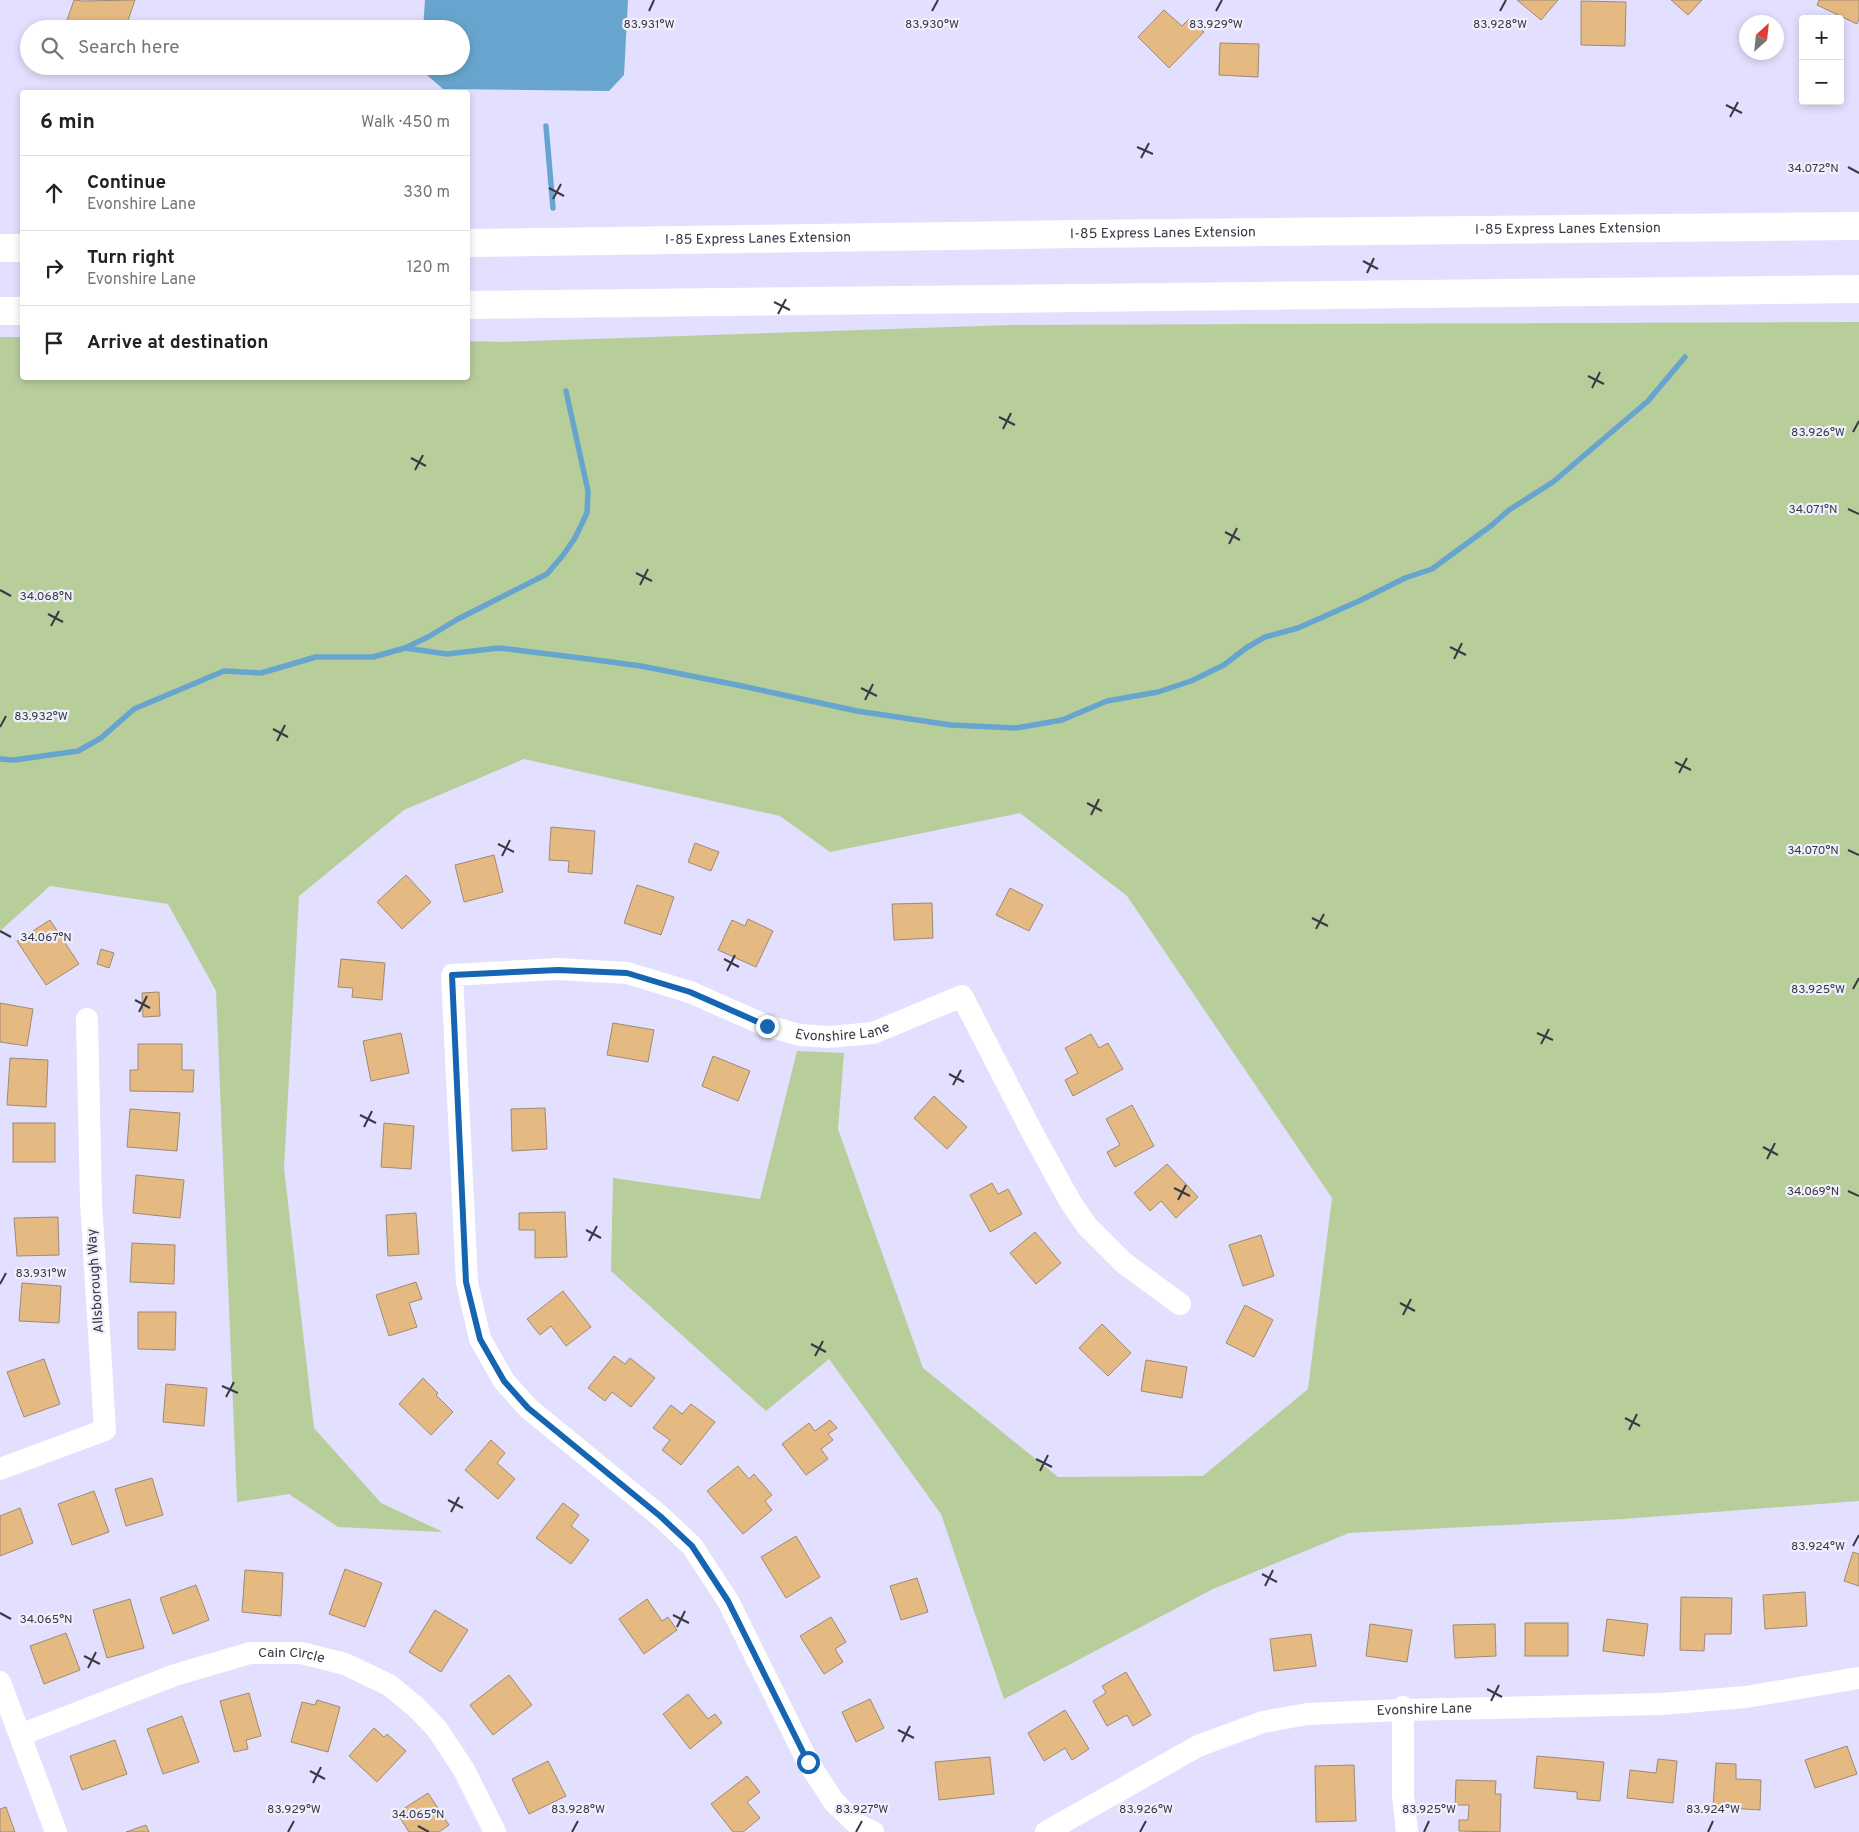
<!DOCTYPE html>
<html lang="en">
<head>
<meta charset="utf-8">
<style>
	:root { --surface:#fff; --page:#f2f2f2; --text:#222; --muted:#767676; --line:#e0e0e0 }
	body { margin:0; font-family:Overpass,sans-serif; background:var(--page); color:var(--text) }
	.controls { position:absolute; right:15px; top:15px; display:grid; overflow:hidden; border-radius:5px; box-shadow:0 2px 8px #0003 }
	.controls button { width:45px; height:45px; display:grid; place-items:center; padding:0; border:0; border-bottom:1px solid var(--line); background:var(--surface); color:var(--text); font:25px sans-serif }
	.compass { position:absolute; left:1739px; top:15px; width:45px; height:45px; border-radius:50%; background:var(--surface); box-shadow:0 2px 8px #0003; rotate:27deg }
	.stop { position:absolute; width:15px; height:15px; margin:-11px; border:4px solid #1665b3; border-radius:50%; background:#fff }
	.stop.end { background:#1665b3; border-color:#fff; box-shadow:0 1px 5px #0008 }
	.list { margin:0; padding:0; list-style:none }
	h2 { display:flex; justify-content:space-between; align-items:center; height:65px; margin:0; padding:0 20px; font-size:21px }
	h2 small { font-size:16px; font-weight:400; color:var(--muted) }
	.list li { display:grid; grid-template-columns:32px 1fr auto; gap:15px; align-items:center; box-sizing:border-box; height:75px; padding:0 20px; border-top:1px solid var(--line) }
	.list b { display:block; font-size:19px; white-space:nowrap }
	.list p { margin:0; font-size:16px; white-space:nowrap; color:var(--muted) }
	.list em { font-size:16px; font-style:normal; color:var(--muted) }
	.icon { flex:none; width:28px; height:28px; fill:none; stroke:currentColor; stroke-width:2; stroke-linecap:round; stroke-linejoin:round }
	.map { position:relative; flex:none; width:1859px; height:1832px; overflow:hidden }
	.search { position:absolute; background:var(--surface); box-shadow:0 2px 8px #0003; left:20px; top:20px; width:450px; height:55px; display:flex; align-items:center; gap:12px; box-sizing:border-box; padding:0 18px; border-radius:28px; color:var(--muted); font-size:19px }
	.panel { position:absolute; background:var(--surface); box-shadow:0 2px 8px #0003; left:20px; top:90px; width:450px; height:290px; border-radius:5px }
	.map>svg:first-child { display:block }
	.green { fill:#b7ce9b }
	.water { fill:#68a5ce }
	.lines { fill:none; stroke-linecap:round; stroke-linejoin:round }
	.stream { stroke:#68a5ce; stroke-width:5.5 }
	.building { fill:#e5b982; stroke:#9f8a72 }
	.minor { stroke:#fff; stroke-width:22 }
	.highway { stroke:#fff; stroke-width:28 }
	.route { stroke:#1665b3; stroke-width:6 }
	.ticks { fill:none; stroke:#393844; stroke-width:2 }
	.labels { text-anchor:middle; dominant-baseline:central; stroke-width:4.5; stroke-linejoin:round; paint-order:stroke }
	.street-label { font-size:14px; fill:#393844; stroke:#f0effc }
	.ticks-label { font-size:12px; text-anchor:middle; fill:#393844; stroke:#f0effc; stroke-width:4.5; stroke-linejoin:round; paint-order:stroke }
</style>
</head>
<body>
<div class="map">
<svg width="1859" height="1832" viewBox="0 0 1859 1832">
	<rect width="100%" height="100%" fill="#e3dffe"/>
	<!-- green -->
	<path class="green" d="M1859 322V1501L1623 1519 1349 1533 1213 1589 1004 1699 941 1514 829 1359 766 1411 611 1271 613 1178 760 1199 797 1051 844 1053 838 1129 923 1368 1058 1477 1203 1476 1308 1389 1332 1198 1127 896 1020 813 830 852 780 816 524 759 404 810 299 896 284 1168 314 1428 381 1503 443 1532 338 1527 289 1494 237 1502 216 991 168 904 50 886 0 931V337H22V378H468V341L503 342 1011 325Z"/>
	<!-- water -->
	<path class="water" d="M425 0H628L624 75 609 91 443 89 420 69V66H461V29H423Z"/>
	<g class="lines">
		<!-- stream -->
		<g class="stream">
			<path d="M546 126 553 208"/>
			<path d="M405 648 447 654 499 648 581 658 641 666 742 686 857 711 951 725 1016 728 1062 720 1107 701 1158 692 1191 681 1224 665 1246 648 1265 637 1298 628 1359 601 1405 578 1432 569 1492 525 1509 510 1553 482 1648 401 1685 357"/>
			<path d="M0 759 14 760 78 751 101 738 134 709 224 671 261 673 316 657H373L405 648 428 637 458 619 547 574 564 554 575 538 587 513 588 491 566 391"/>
		</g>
	</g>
	<!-- building -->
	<g class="building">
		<path d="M74 0 83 1 135 0 125 29 116 27 115 29H74L65 26Z"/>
		<path d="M1517 0H1558L1541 20Z"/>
		<path d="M1671 0H1702L1688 15Z"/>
		<path d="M1819 0H1859V19L1857 24 1817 5Z"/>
		<path d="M1581 1 1626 2 1625 46 1581 45Z"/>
		<path d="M1164 10 1182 26 1189 19 1204 32 1169 68 1138 37Z"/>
		<path d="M1220 43 1259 44 1258 77 1219 75Z"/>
		<path d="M551 827 595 831 592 874 568 872 569 861 549 860Z"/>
		<path d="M695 843 719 852 711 871 688 862Z"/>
		<path d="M494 855 503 892 464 902 455 865Z"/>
		<path d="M406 875 431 902 402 929 377 902Z"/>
		<path d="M637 885 674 897 661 935 624 923Z"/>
		<path d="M1010 888 1043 905 1029 931 996 915Z"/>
		<path d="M932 903 933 938 894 940 892 904Z"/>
		<path d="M748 919 773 931 756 967 718 950 732 920 745 926Z"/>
		<path d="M50 920 79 964 46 985 17 941Z"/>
		<path d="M101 949 114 953 109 968 97 964Z"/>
		<path d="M341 959 385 963 382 1000 352 997 353 988 338 987Z"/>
		<path d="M159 992 160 1016 143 1017 142 993Z"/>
		<path d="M0 1003 33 1009 27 1046 0 1042Z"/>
		<path d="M613 1023 654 1030 648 1062 607 1055Z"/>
		<path d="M401 1033 409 1073 371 1081 363 1041Z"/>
		<path d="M1091 1034 1099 1048 1108 1043 1123 1069 1073 1096 1065 1080 1078 1073 1065 1048Z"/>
		<path d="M138 1044H182V1070H194L193 1092 130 1091V1070H138Z"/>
		<path d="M713 1056 750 1071 738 1101 702 1086Z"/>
		<path d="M10 1058 48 1060 46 1107 7 1105Z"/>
		<path d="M934 1096 967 1127 947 1149 914 1118Z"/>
		<path d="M1132 1105 1154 1146 1115 1167 1107 1152 1120 1145 1106 1119Z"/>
		<path d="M545 1108 547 1149 512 1151 511 1109Z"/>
		<path d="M130 1109 180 1113 177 1151 127 1147Z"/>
		<rect x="13" y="1123" width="42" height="39"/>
		<path d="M384 1123 414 1126 411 1169 381 1167Z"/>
		<path d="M1167 1164 1198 1197 1176 1218 1161 1201 1150 1211 1134 1193Z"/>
		<path d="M136 1175 184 1180 180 1218 133 1213Z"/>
		<path d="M992 1183 998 1194 1008 1189 1022 1214 990 1232 970 1195Z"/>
		<path d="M565 1212 567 1257 535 1258V1230H519V1213Z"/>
		<path d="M416 1213 419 1254 388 1256 386 1215Z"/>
		<path d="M58 1217 59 1255 17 1256 14 1218Z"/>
		<path d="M1035 1232 1061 1263 1036 1284 1010 1253Z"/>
		<path d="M1261 1235 1274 1276 1243 1286 1229 1245Z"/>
		<path d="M132 1243 175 1245 174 1284 130 1282Z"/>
		<path d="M416 1282 422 1299 409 1303 417 1327 389 1336 376 1295Z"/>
		<path d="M22 1283 61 1286 59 1323 19 1321Z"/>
		<path d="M563 1291 591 1327 566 1346 551 1326 540 1335 527 1319Z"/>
		<path d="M1245 1305 1273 1320 1254 1357 1226 1343Z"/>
		<path d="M138 1312H176L175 1350 138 1349Z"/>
		<path d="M1102 1324 1131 1353 1108 1376 1079 1348Z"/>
		<path d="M614 1356 625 1364 630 1358 655 1378 631 1407 612 1392 605 1401 588 1388Z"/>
		<path d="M44 1359 60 1404 24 1417 7 1372Z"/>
		<path d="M1146 1360 1187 1367 1182 1398 1141 1391Z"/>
		<path d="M423 1378 438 1393 436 1395 453 1412 431 1435 399 1404Z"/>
		<path d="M166 1384 207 1388 204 1426 163 1422Z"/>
		<path d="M691 1404 715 1422 681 1465 662 1450 670 1440 653 1428 671 1405 682 1414Z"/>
		<path d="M830 1420 837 1428 828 1434 833 1440 821 1449 828 1459 806 1475 782 1444 809 1423 815 1431Z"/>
		<path d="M491 1440 505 1453 497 1463 515 1479 498 1499 465 1470Z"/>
		<path d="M738 1466 749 1479 754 1474 772 1495 765 1501 772 1510 743 1534 707 1491Z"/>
		<path d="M152 1478 163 1515 126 1526 115 1489Z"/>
		<path d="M94 1491 109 1532 72 1545 58 1504Z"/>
		<path d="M563 1503 579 1515 571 1526 589 1540 571 1564 536 1538Z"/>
		<path d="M20 1508 33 1543 0 1556V1516Z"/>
		<path d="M796 1536 820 1577 786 1598 761 1557Z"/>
		<path d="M1853 1552 1859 1554V1586L1844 1581Z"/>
		<path d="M345 1569 382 1583 365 1627 329 1614Z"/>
		<path d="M245 1570 283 1573 281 1616 242 1612Z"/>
		<path d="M917 1578 928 1612 901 1620 890 1586Z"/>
		<path d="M196 1585 209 1620 173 1634 160 1598Z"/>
		<path d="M1805 1592 1807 1626 1765 1629 1763 1595Z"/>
		<path d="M1681 1597 1732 1598 1731 1634H1705L1704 1651 1680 1650Z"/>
		<path d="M130 1599 144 1648 107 1658 93 1610Z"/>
		<path d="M647 1599 662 1621 668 1617 677 1630 644 1654 619 1619Z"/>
		<path d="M435 1610 468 1630 441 1672 409 1652Z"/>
		<path d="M831 1617 846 1642 835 1649 843 1662 824 1674 800 1636Z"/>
		<path d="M1607 1619 1648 1624 1644 1656 1603 1651Z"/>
		<rect x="1525" y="1623" width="43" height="33"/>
		<path d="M1370 1624 1412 1630 1407 1662 1366 1656Z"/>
		<path d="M1495 1624 1496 1656 1455 1658 1453 1625Z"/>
		<path d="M66 1633 80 1670 44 1684 30 1646Z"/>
		<path d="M1311 1634 1316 1666 1274 1671 1270 1639Z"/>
		<path d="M1126 1672 1151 1715 1133 1726 1127 1715 1107 1726 1093 1701 1106 1693 1102 1686Z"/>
		<path d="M509 1675 532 1705 493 1735 470 1705Z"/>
		<path d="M249 1693 261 1736 246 1740 248 1749 234 1752 220 1701Z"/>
		<path d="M688 1694 708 1719 715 1714 722 1723 690 1749 663 1714Z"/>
		<path d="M870 1699 884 1728 856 1742 842 1712Z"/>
		<path d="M317 1700 340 1707 328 1752 291 1742 302 1702 315 1705Z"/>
		<path d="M1065 1710 1089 1749 1072 1760 1065 1748 1044 1761 1028 1733Z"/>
		<path d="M182 1716 199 1762 163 1774 147 1729Z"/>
		<path d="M374 1728 384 1737 387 1734 406 1751 377 1782 349 1756Z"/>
		<path d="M115 1740 127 1774 82 1790 70 1756Z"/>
		<path d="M1847 1746 1857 1774 1815 1788 1805 1760Z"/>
		<path d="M1537 1756 1604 1762 1600 1801 1577 1799V1792L1534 1788Z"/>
		<path d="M990 1757 994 1794 939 1800 935 1762Z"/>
		<path d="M1658 1759 1677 1761 1673 1803 1627 1798 1630 1770 1656 1773Z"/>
		<path d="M548 1761 566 1796 529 1814 512 1779Z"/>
		<path d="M1716 1763 1736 1764V1779L1761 1780 1760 1810 1713 1807Z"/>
		<path d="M1354 1765 1356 1821 1316 1822 1315 1766Z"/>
		<path d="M747 1776 760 1792 747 1802 760 1818 743 1832H733L711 1804Z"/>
		<path d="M1456 1780 1496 1781 1495 1794H1501L1500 1832 1459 1831V1820H1468L1469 1805H1455Z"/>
		<path d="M428 1793 449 1825 439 1832H409L397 1813Z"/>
		<path d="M6 1807 15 1832H0V1809Z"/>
		<path d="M146 1825 149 1832H126Z"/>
	</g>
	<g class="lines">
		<!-- minor -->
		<g class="minor">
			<path d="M0 1469 105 1430 91 1202 87 1019"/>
			<path d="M0 1682 56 1832"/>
			<path d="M1403 1707V1795L1407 1832"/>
			<path id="s1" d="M20 1735 175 1675 250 1653H301L345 1664 389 1685 416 1707 437 1729 464 1770 495 1832"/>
			<path id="s2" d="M873 1832 858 1825 834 1802 808 1762 728 1601 692 1546 660 1516 528 1408 504 1381 480 1339 467 1283 452 975 558 969 627 973 690 992 767 1026 800 1035 829 1037 873 1033 962 996 1032 1132 1071 1203 1087 1226 1124 1263 1180 1304"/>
			<path id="s3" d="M1046 1832 1198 1746 1263 1722 1307 1714 1403 1710 1661 1704 1746 1697 1858 1678"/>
		</g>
		<!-- highway -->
		<g class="highway">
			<path id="s4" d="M468 243 1079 234 1859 226"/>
			<path d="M0 248H22"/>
			<path d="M468 305 1859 289"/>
			<path d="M0 311H22"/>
		</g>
	</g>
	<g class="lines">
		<!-- route -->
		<path class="route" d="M767 1026 690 992 627 973 558 970 452 975 466 1282 480 1339 504 1381 528 1408 660 1516 692 1546 728 1601 808 1762"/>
	</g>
	<!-- ticks -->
	<path class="ticks" d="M649 11 654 0M932 11 938 0M1216 11 1222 0M1500 11 1506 0M1726 105 1742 113M1730 117 1738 102M1137 147 1153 154M1141 158 1149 143M1848 167 1859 173M549 188 564 196M553 199 561 184M1363 261 1378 269M1367 273 1374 258M774 302 790 310M778 314 786 299M1588 376 1604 384M1592 388 1600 372M999 417 1015 425M1003 429 1011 413M1853 432 1859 421M411 458 426 466M415 470 423 455M1848 509 1859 514M1225 532 1240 540M1229 544 1237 528M636 573 652 581M640 585 648 569M0 590 11 596M48 614 63 622M51 626 59 611M1450 647 1466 655M1454 659 1462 643M861 688 877 696M865 700 873 684M0 727 6 716M273 729 288 737M277 741 285 725M1675 762 1691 770M1679 773 1687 758M1087 803 1102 811M1091 815 1099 799M498 844 514 852M1848 850 1859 855M502 856 510 840M1312 918 1328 926M1316 929 1324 914M0 931 11 937M724 959 739 967M727 971 735 955M1853 989 1859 978M135 1000 150 1008M139 1012 147 996M1537 1033 1553 1040M1541 1044 1549 1029M949 1074 964 1082M953 1085 961 1070M360 1115 376 1123M364 1127 372 1111M1763 1147 1778 1155M1767 1159 1775 1143M1174 1188 1190 1196M1848 1191 1859 1196M1178 1200 1186 1185M586 1230 601 1238M589 1241 597 1226M0 1284 6 1273M1400 1303 1415 1311M1403 1315 1411 1299M811 1344 826 1352M815 1356 823 1341M222 1386 238 1393M226 1397 234 1382M1625 1418 1640 1426M1629 1430 1637 1414M1036 1459 1052 1467M1040 1471 1048 1455M448 1500 463 1508M451 1512 459 1497M1853 1546 1859 1535M1262 1574 1277 1582M1265 1586 1273 1570M0 1613 11 1619M673 1615 689 1623M677 1627 685 1611M84 1656 100 1664M88 1668 96 1652M1487 1689 1502 1697M1491 1701 1499 1685M898 1730 914 1738M902 1742 910 1726M310 1771 325 1779M313 1783 321 1767M418 1826 429 1832M288 1832 294 1821M572 1832 578 1821M856 1832 862 1821M1140 1832 1146 1821M1424 1832 1429 1821M1708 1832 1713 1821"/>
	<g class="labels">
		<!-- street labels -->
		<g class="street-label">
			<text stroke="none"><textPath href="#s4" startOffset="1100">I-85 Express Lanes Extension</textPath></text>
			<text stroke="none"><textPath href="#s4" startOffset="695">I-85 Express Lanes Extension</textPath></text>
			<text stroke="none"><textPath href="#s4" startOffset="290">I-85 Express Lanes Extension</textPath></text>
			<text stroke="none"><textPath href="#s2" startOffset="1410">Evonshire Lane</textPath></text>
			<text transform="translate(96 1281) rotate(-94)">Allsborough Way</text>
			<text stroke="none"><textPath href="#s1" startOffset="286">Cain Circle</textPath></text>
			<text stroke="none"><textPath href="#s3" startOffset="406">Evonshire Lane</textPath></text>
		</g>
	</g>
	<g class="ticks-label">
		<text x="649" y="28">83.931°W</text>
		<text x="932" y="28">83.930°W</text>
		<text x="1216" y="28">83.929°W</text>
		<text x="1500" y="28">83.928°W</text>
		<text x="1813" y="172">34.072°N</text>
		<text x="1818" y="436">83.926°W</text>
		<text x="1813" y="513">34.071°N</text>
		<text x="46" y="600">34.068°N</text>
		<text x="41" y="720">83.932°W</text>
		<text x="1813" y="854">34.070°N</text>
		<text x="46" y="941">34.067°N</text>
		<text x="1818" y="993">83.925°W</text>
		<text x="1813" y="1195">34.069°N</text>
		<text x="41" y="1277">83.931°W</text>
		<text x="1818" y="1550">83.924°W</text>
		<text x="46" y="1623">34.065°N</text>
		<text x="294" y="1813">83.929°W</text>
		<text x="578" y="1813">83.928°W</text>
		<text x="862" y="1813">83.927°W</text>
		<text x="1146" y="1813">83.926°W</text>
		<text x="1429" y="1813">83.925°W</text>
		<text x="1713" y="1813">83.924°W</text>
		<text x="418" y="1818">34.065°N</text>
	</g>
</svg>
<div class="controls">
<button>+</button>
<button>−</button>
</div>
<svg class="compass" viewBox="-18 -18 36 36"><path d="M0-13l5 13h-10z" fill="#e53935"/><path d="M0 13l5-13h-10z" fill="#767676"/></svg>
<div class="stop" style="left:808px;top:1762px"></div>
<div class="stop end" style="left:767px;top:1026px"></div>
<div class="search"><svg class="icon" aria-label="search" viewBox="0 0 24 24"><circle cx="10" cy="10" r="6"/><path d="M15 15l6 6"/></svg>Search here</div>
<section class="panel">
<h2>6 min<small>Walk · 450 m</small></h2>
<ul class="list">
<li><svg class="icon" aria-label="ahead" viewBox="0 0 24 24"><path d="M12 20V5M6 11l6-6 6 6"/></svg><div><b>Continue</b><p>Evonshire Lane</p></div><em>330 m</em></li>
<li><svg class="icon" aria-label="right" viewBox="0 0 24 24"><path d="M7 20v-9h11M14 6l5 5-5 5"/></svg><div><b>Turn right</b><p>Evonshire Lane</p></div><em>120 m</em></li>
<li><svg class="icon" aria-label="arrive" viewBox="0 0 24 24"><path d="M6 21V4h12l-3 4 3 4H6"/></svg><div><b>Arrive at destination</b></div></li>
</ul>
</section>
</div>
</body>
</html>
